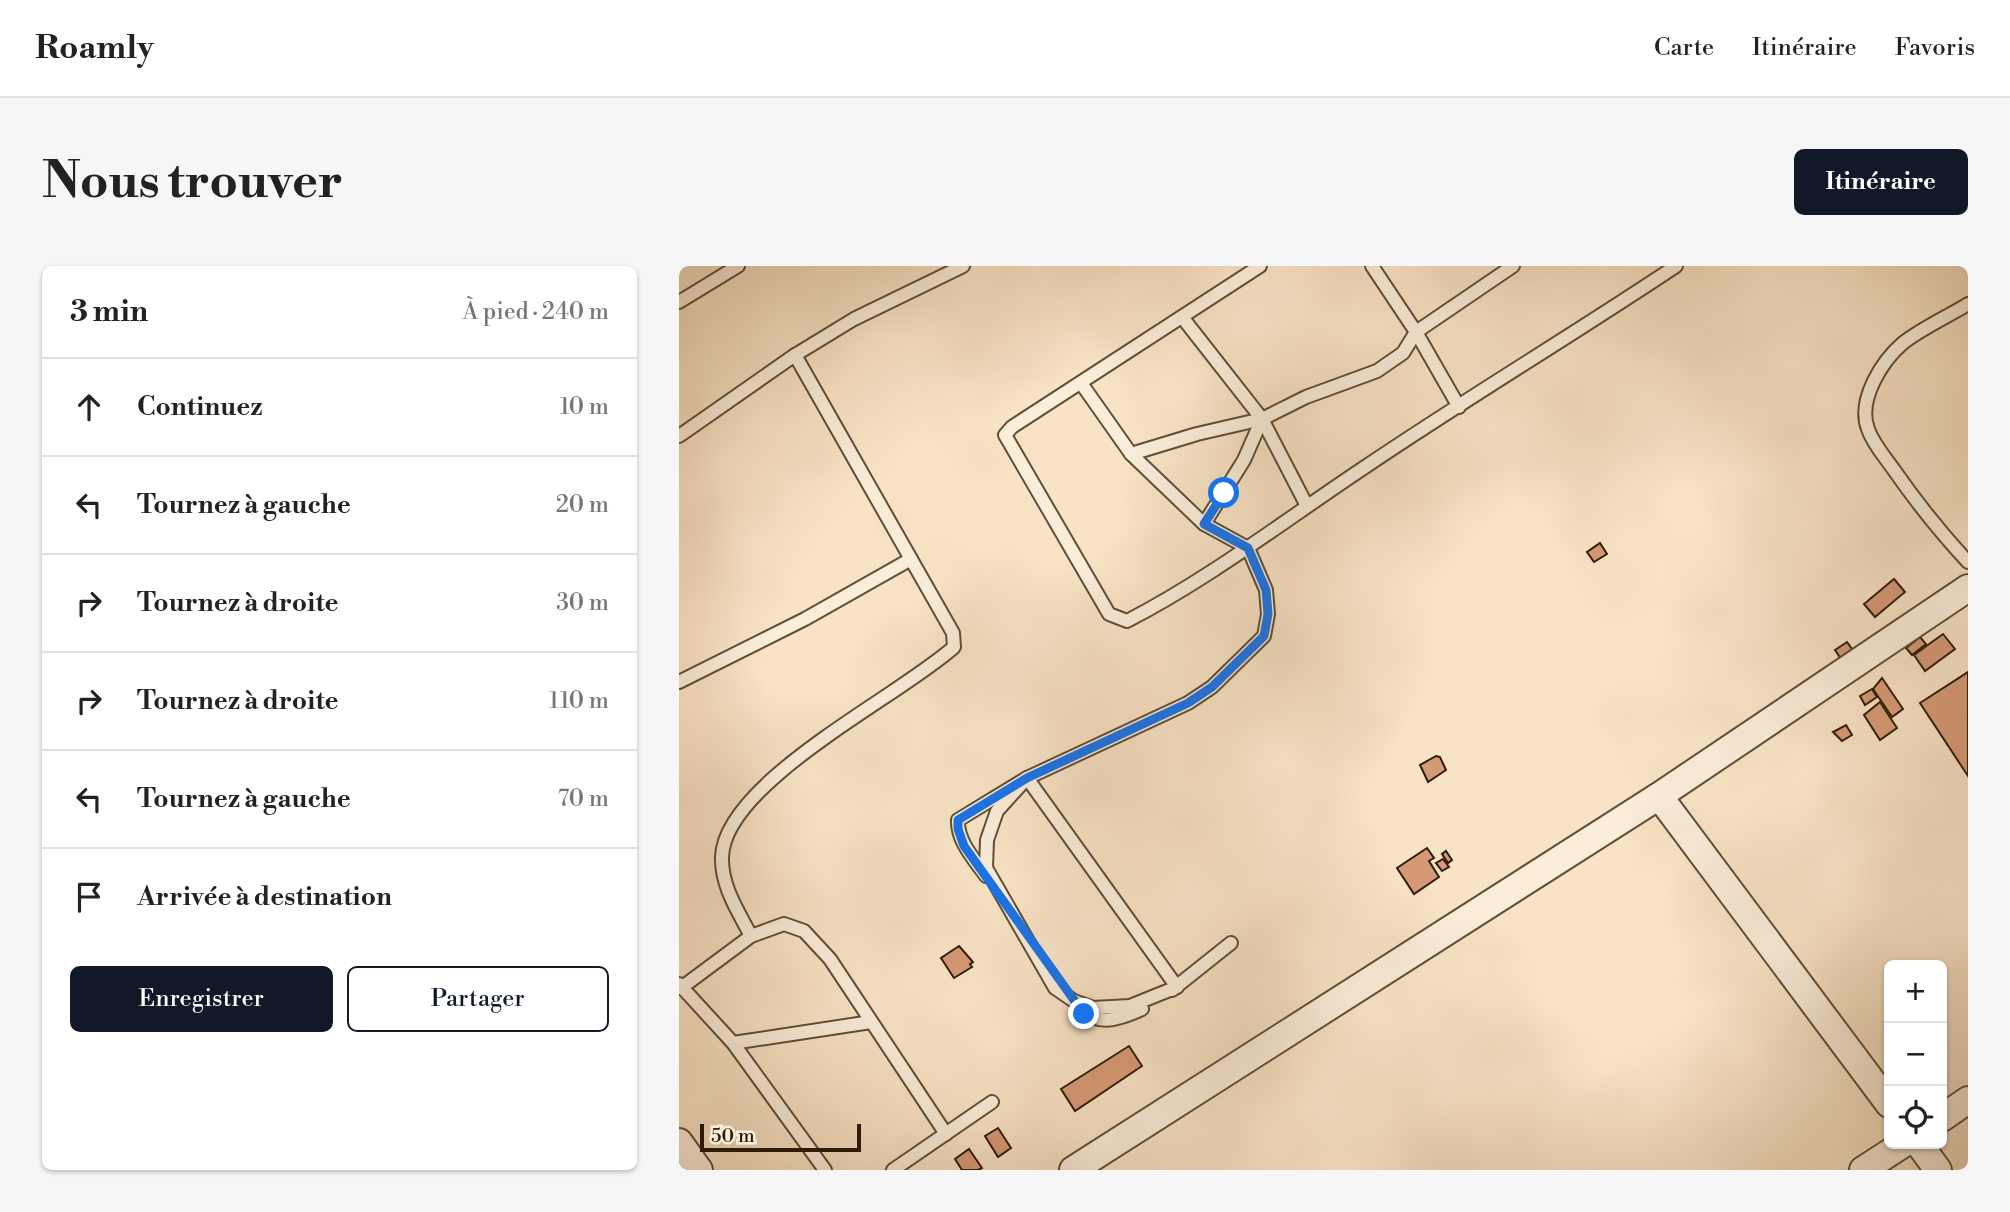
<!DOCTYPE html>
<html lang="fr">
<head>
<meta charset="utf-8">
<style>
	:root { --surface:#fff; --page:#f6f6f6; --text:#222; --muted:#767676; --line:#e0e0e0; --accent:#111827 }
	body { margin:0; font-family:"Libre Bodoni",serif; background:var(--page); color:var(--text) }
	.controls { position:absolute; right:21px; bottom:21px; display:grid; overflow:hidden; border-radius:10px; box-shadow:0 2px 5px #0004 }
	.controls button { width:63px; height:63px; display:grid; place-items:center; padding:0; border:0; border-bottom:2px solid var(--line); background:var(--surface); color:var(--text); font:35px sans-serif }
	.scale { position:absolute; left:21px; bottom:18px; width:161px; box-sizing:border-box; padding-left:7px; border:4px solid #2f1c05; border-top:0; font-size:19px; line-height:24px; white-space:nowrap; color:#2f1c05; -webkit-text-stroke:5px #faedda; paint-order:stroke }
	.stop { position:absolute; width:21px; height:21px; margin:-16px; border:5px solid #1a73e8; border-radius:50%; background:#fff }
	.stop.end { background:#1a73e8; border-color:#fff; box-shadow:0 2px 7px #0008 }
	.list { margin:0; padding:0; list-style:none }
	h2 { display:flex; justify-content:space-between; align-items:center; height:91px; margin:0; padding:0 28px; font-size:30px }
	h2 small { font-size:23px; font-weight:400; color:var(--muted) }
	.list li { display:grid; grid-template-columns:46px 1fr auto; gap:21px; align-items:center; box-sizing:border-box; height:98px; padding:0 28px; border-top:2px solid var(--line) }
	.list b { display:block; font-size:26px; white-space:nowrap }
	.list em { font-size:23px; font-style:normal; color:var(--muted) }
	.actions { display:flex; gap:14px; padding:21px 28px }
	.actions a { flex:1; padding:16px 0; border:2px solid var(--accent); border-radius:10px; text-align:center; font-size:24px; color:var(--accent) }
	.actions .main { background:var(--accent); color:#fff }
	.icon { flex:none; width:38px; height:38px; fill:none; stroke:currentColor; stroke-width:2; stroke-linecap:round; stroke-linejoin:round }
	.map { position:relative; flex:none; width:1289px; height:904px; overflow:hidden; border-radius:10px }
	header { display:flex; align-items:center; gap:42px; box-sizing:border-box; height:98px; padding:0 35px; background:var(--surface); border-bottom:2px solid var(--line) }
	header strong { font-size:33px }
	nav { display:flex; gap:38px; margin-inline-start:auto; font-size:24px }
	.intro { display:flex; align-items:center; justify-content:space-between; box-sizing:border-box; height:168px; padding:0 42px }
	h1 { margin:0; font-size:49px }
	.button { padding:18px 32px; border-radius:10px; background:var(--accent); color:#fff; font-size:24px; font-weight:700 }
	main { display:flex; gap:42px; padding:0 42px }
	aside { flex:1; background:var(--surface); border-radius:10px; box-shadow:0 2px 5px #0004 }
	.map>svg:first-child { display:block }
	.building { fill:#d59975; stroke:#2f1c05; stroke-width:2 }
	.lines { fill:none; stroke-linecap:round; stroke-linejoin:round }
	.service-casing { stroke:#614e35; stroke-width:16 }
	.minor-casing { stroke:#614e35; stroke-width:30 }
	.service { stroke:#faedda; stroke-width:12 }
	.minor { stroke:#faedda; stroke-width:26 }
	.route { stroke:#1a73e8; stroke-width:9 }
</style>
</head>
<body>
<header>
<strong>Roamly</strong>
<nav><a>Carte</a><a>Itinéraire</a><a>Favoris</a></nav>
</header>
<div class="intro"><h1>Nous trouver</h1><a class="button">Itinéraire</a></div>
<main>
<aside>
<h2>3 min<small>À pied · 240 m</small></h2>
<ul class="list">
<li><svg class="icon" aria-label="ahead" viewBox="0 0 24 24"><path d="M12 20V5M6 11l6-6 6 6"/></svg><div><b>Continuez</b></div><em>10 m</em></li>
<li><svg class="icon" aria-label="left" viewBox="0 0 24 24"><path d="M17 20v-9H6M10 6l-5 5 5 5"/></svg><div><b>Tournez à gauche</b></div><em>20 m</em></li>
<li><svg class="icon" aria-label="right" viewBox="0 0 24 24"><path d="M7 20v-9h11M14 6l5 5-5 5"/></svg><div><b>Tournez à droite</b></div><em>30 m</em></li>
<li><svg class="icon" aria-label="right" viewBox="0 0 24 24"><path d="M7 20v-9h11M14 6l5 5-5 5"/></svg><div><b>Tournez à droite</b></div><em>110 m</em></li>
<li><svg class="icon" aria-label="left" viewBox="0 0 24 24"><path d="M17 20v-9H6M10 6l-5 5 5 5"/></svg><div><b>Tournez à gauche</b></div><em>70 m</em></li>
<li><svg class="icon" aria-label="arrive" viewBox="0 0 24 24"><path d="M6 21V4h12l-3 4 3 4H6"/></svg><div><b>Arrivée à destination</b></div></li>
</ul>
<div class="actions"><a class="main">Enregistrer</a><a>Partager</a></div>
</aside>
<div class="map">
<svg width="1289" height="904" viewBox="0 0 1289 904">
	<rect width="100%" height="100%" fill="#f8e3c6"/>
	<filter id="stains"><feTurbulence type="fractalNoise" baseFrequency=".00286" numOctaves="4"/><feColorMatrix values="0 0 0 0 .2 0 0 0 0 .09 0 0 0 0 .02 0 0 0 .5 -.17"/></filter>
	<radialGradient id="worn" r=".72"><stop offset=".6" stop-color="#630" stop-opacity="0"/><stop offset="1" stop-color="#630" stop-opacity=".3"/></radialGradient>
	<!-- building -->
	<g class="building">
		<path d="M921 277 928 288 915 296 908 286Z"/>
		<path d="M1215 313 1226 326 1196 351 1185 338Z"/>
		<path d="M1264 368 1276 383 1246 405 1235 389Z"/>
		<path d="M1241 371 1247 378 1233 389 1227 382Z"/>
		<path d="M1168 376 1178 390 1166 399 1156 384Z"/>
		<path d="M1289 406V510L1241 437Z"/>
		<path d="M1203 412 1224 443 1213 451 1194 423Z"/>
		<path d="M1193 423 1198 431 1186 439 1181 430Z"/>
		<path d="M1201 436 1218 462 1201 474 1185 449Z"/>
		<path d="M1167 459 1173 469 1163 475 1154 466Z"/>
		<path d="M757 490 761 491 767 504 749 516 741 499Z"/>
		<path d="M748 582 755 592 750 595 760 611 735 628 718 602Z"/>
		<path d="M767 585 773 594 769 597 763 588Z"/>
		<path d="M764 593 770 601 763 605 757 597Z"/>
		<path d="M280 680 294 696 291 698 293 701 275 712 262 692Z"/>
		<path d="M450 780 463 800 396 845 382 823Z"/>
		<path d="M319 862 332 882 319 891 306 870Z"/>
		<path d="M290 883 303 902 299 904H283L276 893Z"/>
	</g>
	<g class="lines">
		<!-- service casing -->
		<g class="service-casing">
			<g id="service">
				<path d="M581 0 333 161 326 169 430 348 448 355C533 311 609 252 689 199 790 131 895 68 997 0"/>
				<path d="M693 0 737 66 780 141"/>
				<path d="M0 36 59 0"/>
				<path d="M1289 38C1268 51 1243 62 1224 77 1203 95 1178 134 1189 163 1194 178 1206 191 1215 204 1238 237 1262 267 1289 296"/>
				<path d="M503 51 583 153 628 240"/>
				<path d="M402 117 452 188 525 258 569 282 587 324 589 348 585 370 533 421 509 437 348 512 318 545 308 574 307 602 376 722 395 735 414 742 451 740 498 721"/>
				<path d="M0 170 116 89 175 53 284 0"/>
				<path d="M452 188 518 168 583 153 627 131 698 105 724 87 737 66 834 0"/>
				<path d="M525 258 565 194 583 153"/>
				<path d="M0 416 126 353 232 293"/>
				<path d="M307 610C295 593 278 575 279 554L348 512 498 721"/>
				<path d="M72 670C59 645 42 620 43 591 45 516 221 430 275 381L274 367 116 89"/>
				<path d="M0 718 54 777 146 904"/>
				<path d="M2 722 72 670 105 658 125 665 151 693 267 868"/>
				<path d="M493 724 552 677"/>
				<path d="M397 736C415 762 437 755 463 743"/>
				<path d="M54 777 192 756"/>
				<path d="M214 904 313 836"/>
			</g>
		</g>
		<!-- minor casing -->
		<g class="minor-casing">
			<g id="minor">
				<path d="M980 530 1210 838"/>
				<path d="M1263 852 1289 834"/>
				<path d="M0 876 20 904"/>
				<path d="M1240 878 1259 904"/>
				<path d="M394 904 980 530 1289 322"/>
				<path d="M1184 904 1224 878"/>
			</g>
		</g>
		<!-- service -->
		<use href="#service" class="service"/>
		<!-- minor -->
		<use href="#minor" class="minor"/>
	</g>
	<g class="lines">
		<!-- route -->
		<path class="route" d="M405 748 285 580 279 563V554L348 512 509 437 533 421 585 370 589 348 587 324 569 282 525 258 545 227"/>
	</g>
	<rect width="100%" height="100%" filter="url(#stains)"/>
	<rect width="100%" height="100%" fill="url(#worn)"/>
</svg>
<div class="controls">
<button>+</button>
<button>−</button>
<button><svg class="icon" aria-label="locate" viewBox="0 0 24 24"><circle cx="12" cy="12" r="6"/><path d="M12 2v4M12 18v4M2 12h4M18 12h4"/></svg></button>
</div>
<div class="scale">50 m</div>
<div class="stop" style="left:545px;top:227px"></div>
<div class="stop end" style="left:405px;top:748px"></div>
</div>
</main>
</body>
</html>
